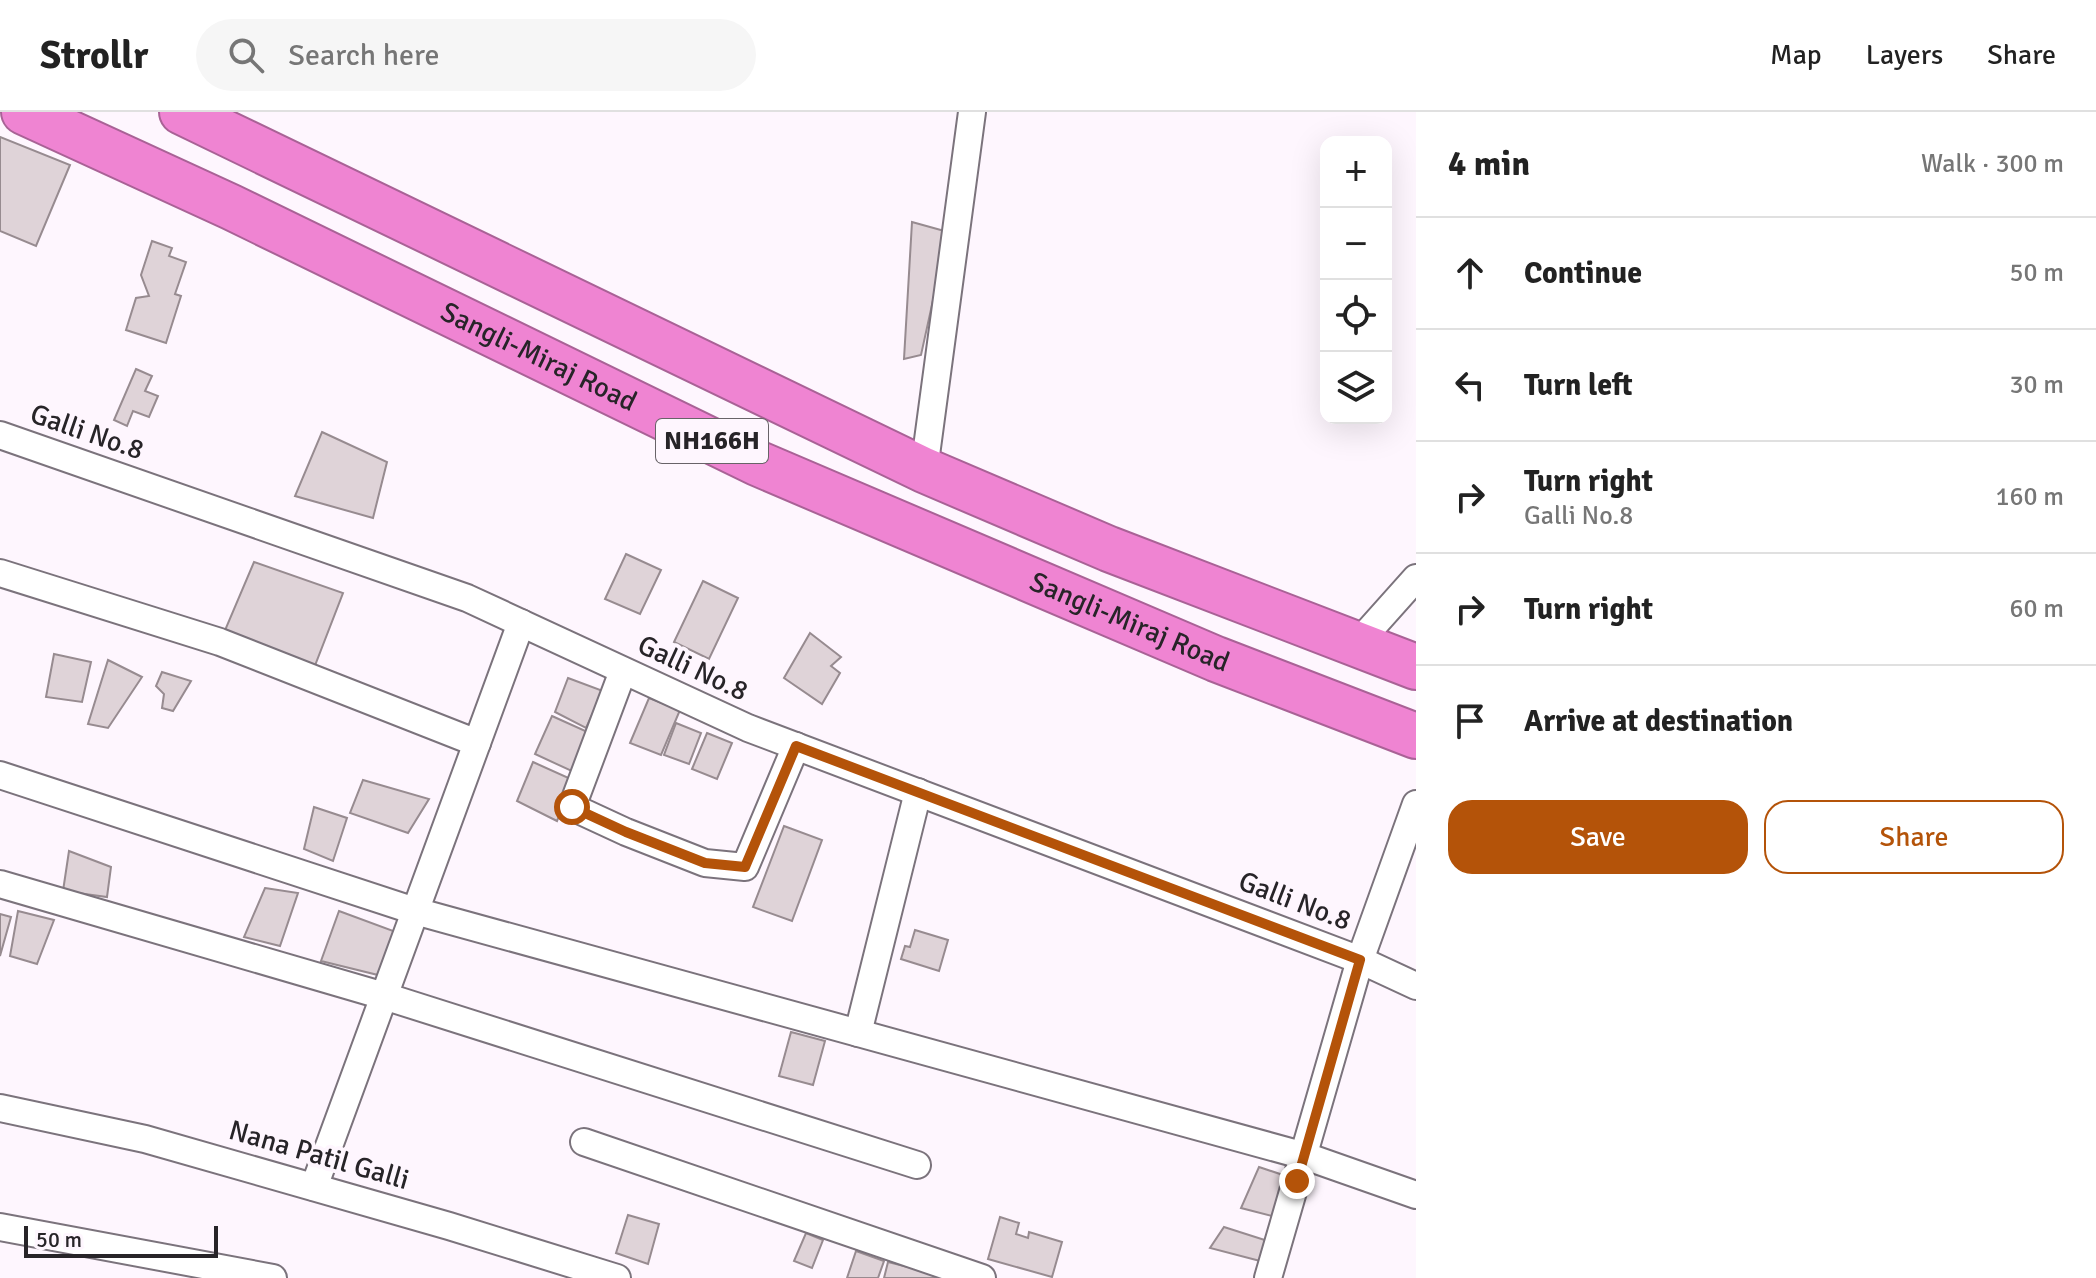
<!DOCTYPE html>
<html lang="en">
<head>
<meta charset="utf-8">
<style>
	:root { --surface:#fff; --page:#f6f6f6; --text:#222; --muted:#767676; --line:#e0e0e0; --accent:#b45309 }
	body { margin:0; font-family:Signika,sans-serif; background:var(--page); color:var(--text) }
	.controls { position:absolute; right:24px; top:24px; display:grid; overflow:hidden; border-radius:16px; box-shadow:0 8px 32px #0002 }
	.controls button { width:72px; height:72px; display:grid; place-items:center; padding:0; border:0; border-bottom:2px solid var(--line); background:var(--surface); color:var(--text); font:40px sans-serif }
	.scale { position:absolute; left:24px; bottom:20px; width:194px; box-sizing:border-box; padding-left:8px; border:4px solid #272428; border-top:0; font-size:22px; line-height:28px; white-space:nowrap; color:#272428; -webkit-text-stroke:6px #fef6fe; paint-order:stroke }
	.stop { position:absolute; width:24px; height:24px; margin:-18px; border:6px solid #b45309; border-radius:50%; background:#fff }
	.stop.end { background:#b45309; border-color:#fff; box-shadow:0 2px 8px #0008 }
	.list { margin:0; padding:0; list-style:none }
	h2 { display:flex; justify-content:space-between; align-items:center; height:104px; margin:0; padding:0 32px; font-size:34px }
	h2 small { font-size:26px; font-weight:400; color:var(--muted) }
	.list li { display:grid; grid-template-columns:52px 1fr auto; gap:24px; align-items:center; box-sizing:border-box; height:112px; padding:0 32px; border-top:2px solid var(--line) }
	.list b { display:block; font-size:30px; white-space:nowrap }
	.list p { margin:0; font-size:26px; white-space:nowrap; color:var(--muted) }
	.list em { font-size:26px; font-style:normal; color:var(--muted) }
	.actions { display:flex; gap:16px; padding:24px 32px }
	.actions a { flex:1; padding:18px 0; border:2px solid var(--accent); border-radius:24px; text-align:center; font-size:28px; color:var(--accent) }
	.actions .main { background:var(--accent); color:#fff }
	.icon { flex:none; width:44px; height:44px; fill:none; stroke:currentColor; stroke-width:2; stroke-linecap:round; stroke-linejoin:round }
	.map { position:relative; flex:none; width:1416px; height:1166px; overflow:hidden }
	header { display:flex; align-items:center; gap:48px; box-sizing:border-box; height:112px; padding:0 40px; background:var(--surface); border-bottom:2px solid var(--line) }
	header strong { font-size:38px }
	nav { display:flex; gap:44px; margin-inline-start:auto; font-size:28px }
	.search { width:560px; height:72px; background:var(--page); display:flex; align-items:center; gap:20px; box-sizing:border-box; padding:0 28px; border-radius:44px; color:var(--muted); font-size:30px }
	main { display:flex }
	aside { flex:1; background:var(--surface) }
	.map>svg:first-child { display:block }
	.building { fill:#dfd3d8; stroke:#978b90; stroke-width:2 }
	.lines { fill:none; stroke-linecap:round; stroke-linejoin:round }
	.street-casing { stroke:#7b737c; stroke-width:30 }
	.highway-casing { stroke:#a96296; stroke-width:48 }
	.street { stroke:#fff; stroke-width:26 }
	.highway { stroke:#ef84d2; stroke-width:44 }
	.route { stroke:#b45309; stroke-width:10 }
	.labels { text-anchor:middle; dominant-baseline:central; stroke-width:8; stroke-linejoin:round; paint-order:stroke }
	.shield { fill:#fef6fe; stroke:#686368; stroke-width:2 }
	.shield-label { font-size:26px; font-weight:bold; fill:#272428 }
	.street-label { font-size:28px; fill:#272428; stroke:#fef6fe }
</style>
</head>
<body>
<header>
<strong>Strollr</strong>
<div class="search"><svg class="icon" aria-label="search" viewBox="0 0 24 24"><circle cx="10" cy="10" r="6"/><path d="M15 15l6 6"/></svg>Search here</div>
<nav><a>Map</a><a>Layers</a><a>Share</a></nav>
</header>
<main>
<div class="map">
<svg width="1416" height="1166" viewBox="0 0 1416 1166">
	<rect width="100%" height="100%" fill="#fef6fe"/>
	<!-- building -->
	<g class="building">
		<path d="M0 25 70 53 36 134 0 119Z"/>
		<path d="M912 110 948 120 921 243 904 247Z"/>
		<path d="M152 129 172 136 169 144 186 150 175 182 181 184 166 231 126 218 136 186 149 184 141 163Z"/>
		<path d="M136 257 152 264 145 279 158 284 149 305 133 299 127 314 114 308Z"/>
		<path d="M322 320 387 350 373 406 295 384Z"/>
		<path d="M626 442 661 458 640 502 605 487Z"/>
		<path d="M254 450 343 481 314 556 220 530Z"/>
		<path d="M703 469 738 486 709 547 674 530Z"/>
		<path d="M810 521 841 545 831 554 840 561 822 592 784 566Z"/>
		<path d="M54 542 91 550 82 590 46 585Z"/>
		<path d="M108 548 142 565 108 616 88 612Z"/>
		<path d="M162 560 191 569 173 599 162 596 164 582 156 574Z"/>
		<path d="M568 566 603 579 586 616 555 600Z"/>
		<path d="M649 586 680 598 661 643 630 631Z"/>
		<path d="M552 604 592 622 576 661 535 642Z"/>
		<path d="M676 611 701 621 689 652 664 643Z"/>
		<path d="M707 621 732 631 717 667 692 657Z"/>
		<path d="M533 650 573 668 557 709 517 689Z"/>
		<path d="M363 668 429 687 408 721 350 701Z"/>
		<path d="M314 695 347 706 333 749 304 737Z"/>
		<path d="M784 714 822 728 792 809 753 795Z"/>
		<path d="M69 739 111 755 107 785 63 779Z"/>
		<path d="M265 776 298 781 280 834 244 825Z"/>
		<path d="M18 799 54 808 37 852 10 844Z"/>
		<path d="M339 799 396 820 378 863 321 849Z"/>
		<path d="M0 802 11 805 0 844Z"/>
		<path d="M915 818 948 828 939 859 901 847 905 834 910 835Z"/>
		<path d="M791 920 825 929 813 973 779 964Z"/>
		<path d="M1259 1055 1286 1064 1276 1105 1241 1096Z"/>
		<path d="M628 1103 659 1112 648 1152 616 1141Z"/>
		<path d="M1000 1105 1019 1111 1016 1122 1028 1126 1029 1120 1062 1130 1052 1165 988 1147Z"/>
		<path d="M1224 1115 1271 1130 1264 1150 1210 1136Z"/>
		<path d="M806 1121 823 1128 812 1156 794 1149Z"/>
		<path d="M856 1139 884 1149 878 1166H847Z"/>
		<path d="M888 1150 936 1162 934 1166H884Z"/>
	</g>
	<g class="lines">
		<!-- street casing -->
		<g class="street-casing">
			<g id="street">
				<path d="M0 323 467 486 748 616 1360 848 1416 874"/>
				<path d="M924 358 972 0"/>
				<path d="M0 461 220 530 477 631"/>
				<path d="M1357 532 1416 466"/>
				<path d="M623 559 572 695 626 720 705 751 745 755 796 634"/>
				<path d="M0 663 415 799 1305 1044 1416 1083"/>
				<path d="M0 772 384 884 917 1053"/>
				<path d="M858 921 918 680"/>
				<path d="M0 996 145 1027 449 1114 617 1166"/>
				<path d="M584 1030 982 1166"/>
				<path d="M314 1075 521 511"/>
				<path d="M0 1115 273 1166"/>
				<path d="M1268 1166 1360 848 1416 692"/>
			</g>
		</g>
		<!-- highway casing -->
		<g class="highway-casing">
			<g id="highway">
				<path id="s1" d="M24 0 231 95 757 351 1216 547 1416 624"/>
				<path d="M182 0 924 358 1109 437 1416 555"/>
			</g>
		</g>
		<!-- street -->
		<use href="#street" class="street"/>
		<!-- highway -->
		<use href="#highway" class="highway"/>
	</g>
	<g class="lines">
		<!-- route -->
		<path class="route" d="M572 695 626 720 705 751 745 755 796 634 1360 848 1297 1069"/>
	</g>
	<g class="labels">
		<!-- shield labels -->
		<rect class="shield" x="656" y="307" width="112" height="44" rx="6"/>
		<g class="shield-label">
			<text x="712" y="329">NH166H</text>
		</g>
		<!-- street labels -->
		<g class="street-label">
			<text stroke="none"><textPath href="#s1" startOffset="570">Sangli-Miraj Road</textPath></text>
			<text transform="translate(87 320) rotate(19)">Galli No.8</text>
			<text stroke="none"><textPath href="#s1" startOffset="1218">Sangli-Miraj Road</textPath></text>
			<text transform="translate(693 556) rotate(25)">Galli No.8</text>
			<text transform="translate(1295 789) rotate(21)">Galli No.8</text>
			<text transform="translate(319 1043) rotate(16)">Nana Patil Galli</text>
		</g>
	</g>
</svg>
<div class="controls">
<button>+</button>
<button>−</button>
<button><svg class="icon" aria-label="locate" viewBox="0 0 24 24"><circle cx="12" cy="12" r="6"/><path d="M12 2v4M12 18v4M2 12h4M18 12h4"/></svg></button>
<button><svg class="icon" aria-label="layers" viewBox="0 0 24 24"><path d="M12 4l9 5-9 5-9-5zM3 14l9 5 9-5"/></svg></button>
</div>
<div class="scale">50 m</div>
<div class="stop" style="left:572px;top:695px"></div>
<div class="stop end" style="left:1297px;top:1069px"></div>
</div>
<aside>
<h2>4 min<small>Walk · 300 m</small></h2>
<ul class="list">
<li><svg class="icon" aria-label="ahead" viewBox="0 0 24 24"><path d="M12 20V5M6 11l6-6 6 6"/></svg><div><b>Continue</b></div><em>50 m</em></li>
<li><svg class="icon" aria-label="left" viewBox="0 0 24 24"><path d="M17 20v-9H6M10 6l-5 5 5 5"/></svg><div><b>Turn left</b></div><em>30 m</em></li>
<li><svg class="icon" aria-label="right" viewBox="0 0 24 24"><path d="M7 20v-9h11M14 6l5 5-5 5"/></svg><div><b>Turn right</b><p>Galli No.8</p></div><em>160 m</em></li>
<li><svg class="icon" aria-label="right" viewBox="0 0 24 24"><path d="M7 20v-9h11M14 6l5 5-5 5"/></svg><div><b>Turn right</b></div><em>60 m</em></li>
<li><svg class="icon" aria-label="arrive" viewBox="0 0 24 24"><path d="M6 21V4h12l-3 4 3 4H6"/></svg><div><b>Arrive at destination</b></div></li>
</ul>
<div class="actions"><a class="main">Save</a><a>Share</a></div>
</aside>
</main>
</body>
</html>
